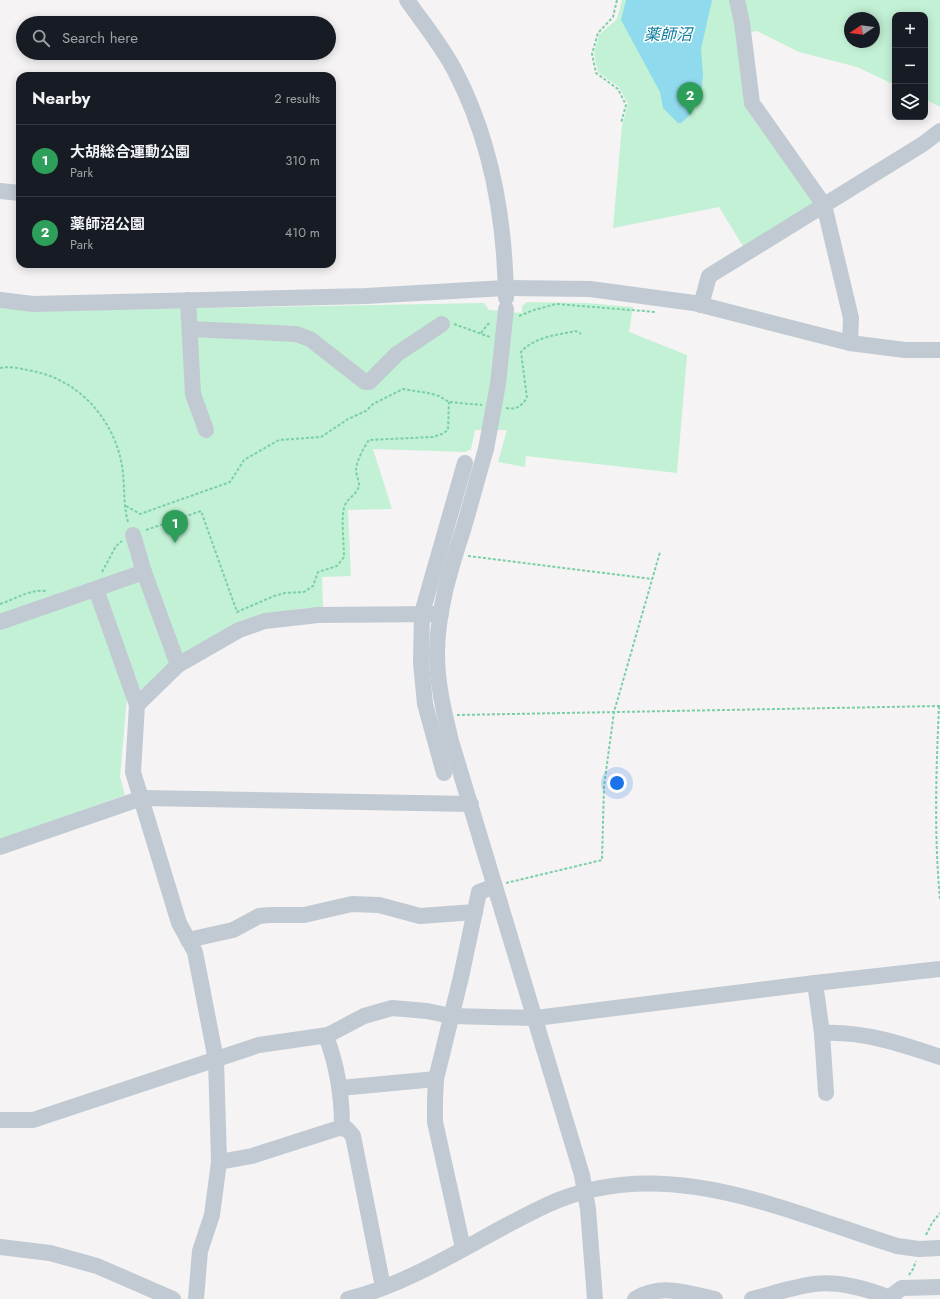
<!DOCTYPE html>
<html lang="en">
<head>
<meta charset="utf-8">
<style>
	:root { --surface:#171b24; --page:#20242c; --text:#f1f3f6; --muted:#9ea1a6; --line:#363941; --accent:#8c9099 }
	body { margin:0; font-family:Jost,"Noto Sans JP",sans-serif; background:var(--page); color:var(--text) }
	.controls { position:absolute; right:12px; top:12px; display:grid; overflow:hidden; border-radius:8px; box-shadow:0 2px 10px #0003 }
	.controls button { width:36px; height:36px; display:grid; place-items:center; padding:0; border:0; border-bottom:1px solid var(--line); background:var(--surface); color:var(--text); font:20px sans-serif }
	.compass { position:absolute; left:844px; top:12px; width:36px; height:36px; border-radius:50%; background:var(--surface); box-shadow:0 2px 10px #0003; rotate:257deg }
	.you { position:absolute; left:617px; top:783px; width:14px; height:14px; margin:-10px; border:3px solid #fff; border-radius:50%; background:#1a73e8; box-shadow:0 0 0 6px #1a73e833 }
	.badge { display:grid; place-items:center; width:26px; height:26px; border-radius:50%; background:var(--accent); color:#fff; font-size:13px; font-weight:700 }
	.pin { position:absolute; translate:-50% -33px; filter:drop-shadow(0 1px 2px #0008) }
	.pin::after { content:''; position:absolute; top:21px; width:14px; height:12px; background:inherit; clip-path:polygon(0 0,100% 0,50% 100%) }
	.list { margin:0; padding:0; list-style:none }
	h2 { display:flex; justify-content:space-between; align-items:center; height:52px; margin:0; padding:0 16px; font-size:17px }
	h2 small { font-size:13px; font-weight:400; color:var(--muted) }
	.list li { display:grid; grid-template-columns:26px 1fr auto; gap:12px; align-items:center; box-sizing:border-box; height:72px; padding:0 16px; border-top:1px solid var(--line) }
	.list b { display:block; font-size:15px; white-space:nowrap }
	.list p { margin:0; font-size:13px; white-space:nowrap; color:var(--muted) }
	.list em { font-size:13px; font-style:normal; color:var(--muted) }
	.icon { flex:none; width:22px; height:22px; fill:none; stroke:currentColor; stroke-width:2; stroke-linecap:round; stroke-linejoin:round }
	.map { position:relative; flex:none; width:940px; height:1299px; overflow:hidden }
	.search { position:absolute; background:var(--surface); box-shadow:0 2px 10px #0003; left:16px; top:16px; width:320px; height:44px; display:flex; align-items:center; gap:10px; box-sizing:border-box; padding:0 14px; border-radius:22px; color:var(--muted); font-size:15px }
	.panel { position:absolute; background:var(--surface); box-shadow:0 2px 10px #0003; left:16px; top:72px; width:320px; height:196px; border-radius:12px }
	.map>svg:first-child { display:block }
	.green { fill:#c3f1d5; fill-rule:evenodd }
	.water { fill:#90daee }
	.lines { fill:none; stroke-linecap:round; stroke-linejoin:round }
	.path { stroke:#7ad0a6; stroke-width:2; stroke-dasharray:3 2; stroke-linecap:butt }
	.minor { stroke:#c1cad2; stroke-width:16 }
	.minor-bridge { stroke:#c1cad2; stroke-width:16 }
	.labels { text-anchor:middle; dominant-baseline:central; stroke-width:3; stroke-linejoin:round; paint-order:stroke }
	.water-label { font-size:16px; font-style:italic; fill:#0c7c9b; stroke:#fff }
</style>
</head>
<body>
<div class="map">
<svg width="940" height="1299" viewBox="0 0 940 1299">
	<rect width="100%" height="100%" fill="#f5f3f3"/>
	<!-- green -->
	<g class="green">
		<path d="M622 0H940V107L925 99V15H895V85L857 67 799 52 757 31 744 33 749 105 815 203 744 248 719 207 613 228 622 125 628 104 619 87 598 72 594 53 599 35 617 19ZM850 18H874V42H850Z"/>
		<path d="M527 302 586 303 633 307 629 332 687 355 677 473 526 456 525 467 498 462 507 430H475L471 449 465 452 373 449 392 509 348 510 351 576 322 577 323 608H306L257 615 182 654 143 688 127 697 120 777 125 795 0 840V308L42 311 484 303 489 310 522 313V306Z"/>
	</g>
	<!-- water -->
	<path class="water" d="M626 0H712L701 49 703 75 701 95 690 115 681 123H678L663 108 660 92 621 20Z"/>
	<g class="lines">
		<!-- path -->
		<g class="path">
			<path d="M617 0 613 17 598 33 592 54 596 73 618 89 626 105 621 123"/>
			<path d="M519 316 534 310 556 304 656 312"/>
			<path d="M454 324 490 337"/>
			<path d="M481 333 488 324 491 323"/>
			<path d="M0 368C9 366 19 368 27 370 74 377 108 412 120 456 126 478 122 501 128 522"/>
			<path d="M506 408C517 410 521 406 527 398L521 352C534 337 557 335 576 331L581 334"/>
			<path d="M126 506 140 514 230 482 244 460 279 440 321 437 348 419 366 411 373 404 403 389 428 393 439 396 449 402 482 405"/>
			<path d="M146 530 201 511 237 612 274 596 285 593 304 592 313 586 318 572 337 566 344 557C344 544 341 519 344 508 346 498 358 495 359 485 359 480 356 475 356 470 356 462 364 447 369 440L433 437 442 434 448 430 449 402"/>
			<path d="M468 556 652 579"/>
			<path d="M102 572 116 546 122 541"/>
			<path d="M0 604C16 599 29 589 46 591"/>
			<path d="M939 706C936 771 934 835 940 899"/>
			<path d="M457 715 940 706"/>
			<path d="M506 883 602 860 604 786 614 712 660 552"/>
			<path d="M926 1235 932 1223 940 1213"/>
			<path d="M909 1275 913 1269 916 1261"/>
		</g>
		<!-- minor -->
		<g class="minor">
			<path d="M407 0C423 23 442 46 455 71 491 140 505 221 506 298"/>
			<path d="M737 0 742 23 752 103 824 205 851 318 850 343"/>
			<path d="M0 191 20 193"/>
			<path d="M0 300 33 304 366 296 505 288 590 289 694 303 850 343 905 350H940"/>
			<path d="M188 300 193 394 206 430"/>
			<path d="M701 305 709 276 923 144 940 131"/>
			<path d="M190 329 296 334 310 339 365 382H369L397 354 442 324"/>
			<path d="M486 449C478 476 471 503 463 530 450 570 437 612 437 654 437 684 444 712 451 741L582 1175 588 1209 595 1299"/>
			<path d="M133 535 144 572 178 665"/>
			<path d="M96 589 137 705 133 772 179 923 195 952 216 1060 219 1162 212 1215 200 1251 196 1299"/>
			<path d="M0 622 144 572"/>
			<path d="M137 705 178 665 239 630 265 621 318 615 441 614"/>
			<path d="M444 773 425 704 421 663 422 613 465 463"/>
			<path d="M0 847 142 798 471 804"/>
			<path d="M188 940 233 930 259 916 270 915H304L352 904 379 905 420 916 475 912"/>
			<path d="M815 983 822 1033 826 1093"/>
			<path d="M822 1033C863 1031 902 1044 940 1057"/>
			<path d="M326 1036C337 1065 342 1095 342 1127"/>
			<path d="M340 1088 436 1079"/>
			<path d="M0 1120H33L259 1045 328 1035 364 1016 392 1008 427 1011 451 1016 536 1018 815 983 940 969"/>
			<path d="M219 1162 252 1156 339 1128 347 1129 353 1136 383 1287"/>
			<path d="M0 1247 50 1253 97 1266 173 1299"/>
			<path d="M463 1248 435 1122V1100L436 1079 461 977 479 892 495 886"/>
			<path d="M348 1299C417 1282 482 1235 547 1205 663 1151 785 1211 897 1246L919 1249 940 1248"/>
			<path d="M635 1299C661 1283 688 1293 715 1299"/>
			<path d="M752 1299C772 1294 793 1287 814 1284 839 1281 869 1289 892 1299"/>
			<path d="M887 1299 902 1288 940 1287"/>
		</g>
		<!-- minor-bridge -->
		<path class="minor-bridge" d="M486 449 498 384 506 309"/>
	</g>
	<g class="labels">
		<!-- water labels -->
		<g class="water-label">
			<text x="668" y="34">薬師沼</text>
		</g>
	</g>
</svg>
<div class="controls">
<button>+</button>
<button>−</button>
<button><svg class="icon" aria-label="layers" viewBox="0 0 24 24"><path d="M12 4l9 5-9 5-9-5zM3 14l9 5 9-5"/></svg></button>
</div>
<svg class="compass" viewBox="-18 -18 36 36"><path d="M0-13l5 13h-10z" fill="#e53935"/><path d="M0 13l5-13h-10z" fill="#9ea1a6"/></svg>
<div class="you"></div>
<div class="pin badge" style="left:175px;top:543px;background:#2e9e5b">1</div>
<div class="pin badge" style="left:690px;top:115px;background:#2e9e5b">2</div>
<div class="search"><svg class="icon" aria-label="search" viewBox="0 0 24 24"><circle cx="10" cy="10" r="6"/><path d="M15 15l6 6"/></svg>Search here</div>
<section class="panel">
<h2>Nearby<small>2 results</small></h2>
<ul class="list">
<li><span class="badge" style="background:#2e9e5b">1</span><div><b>大胡総合運動公園</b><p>Park</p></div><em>310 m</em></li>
<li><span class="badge" style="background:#2e9e5b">2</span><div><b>薬師沼公園</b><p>Park</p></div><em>410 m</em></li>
</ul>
</section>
</div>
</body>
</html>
